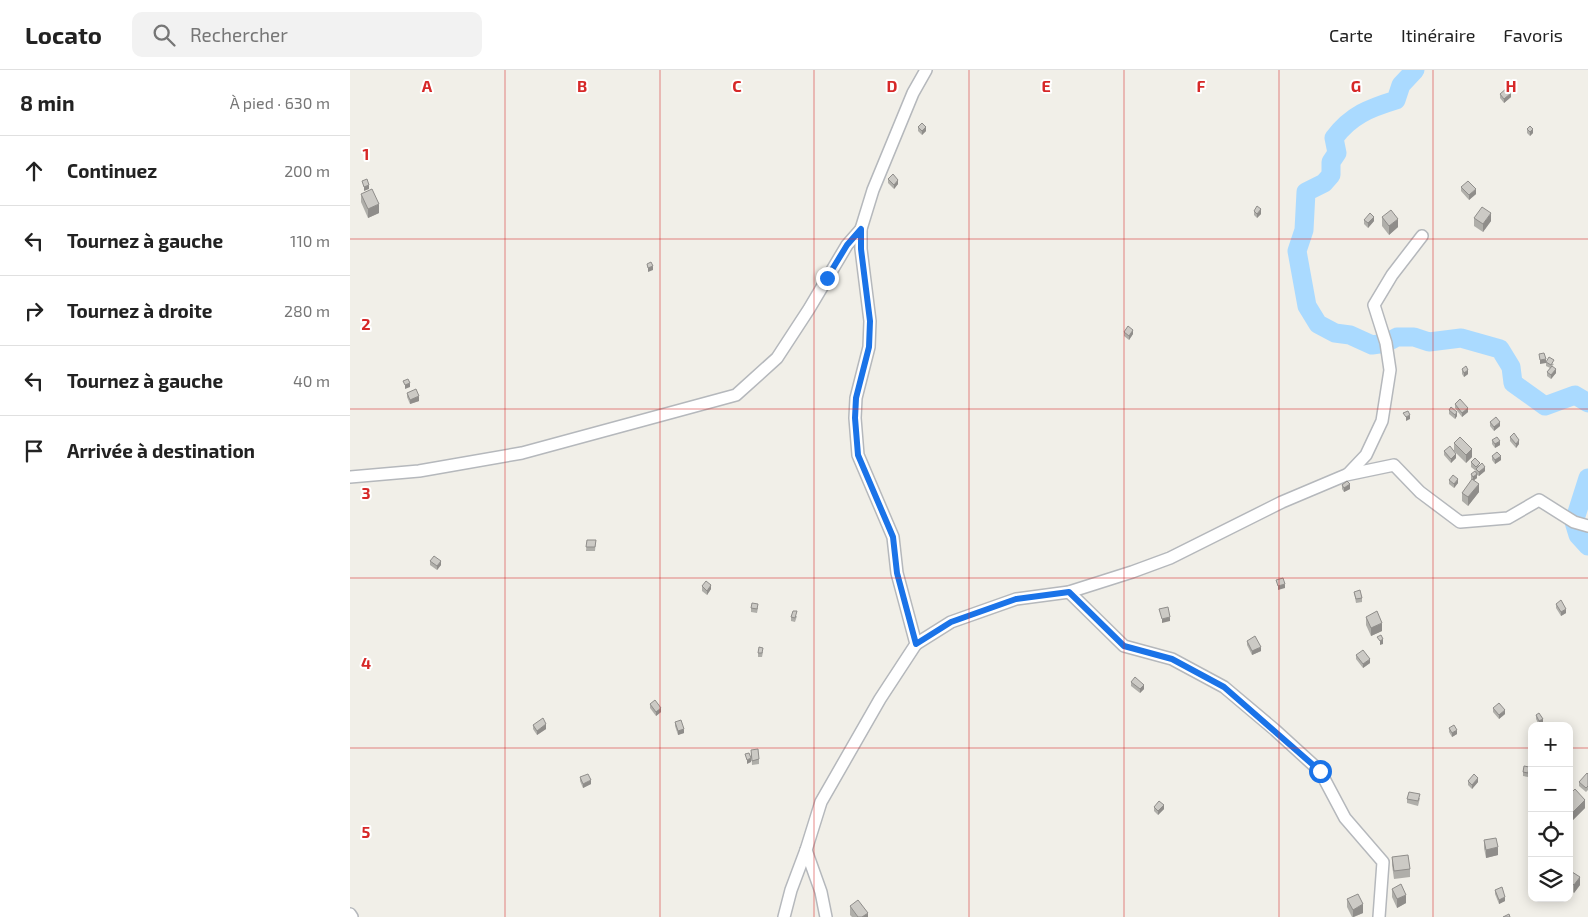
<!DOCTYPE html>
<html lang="fr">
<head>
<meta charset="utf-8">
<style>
	:root { --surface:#fff; --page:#f2f2f2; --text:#222; --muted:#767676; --line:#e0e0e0 }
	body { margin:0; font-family:"Exo 2",sans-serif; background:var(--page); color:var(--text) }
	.controls { position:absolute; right:15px; bottom:15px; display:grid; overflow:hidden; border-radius:10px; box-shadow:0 2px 12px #0003 }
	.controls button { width:45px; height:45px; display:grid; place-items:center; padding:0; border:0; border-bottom:1px solid var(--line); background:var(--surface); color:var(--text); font:25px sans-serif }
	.stop { position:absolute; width:15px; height:15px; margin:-11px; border:4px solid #1a73e8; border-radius:50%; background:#fff }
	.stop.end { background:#1a73e8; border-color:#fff; box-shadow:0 1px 5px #0008 }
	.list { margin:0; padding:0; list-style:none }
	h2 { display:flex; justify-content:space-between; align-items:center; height:65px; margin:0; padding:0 20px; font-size:21px }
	h2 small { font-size:16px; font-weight:400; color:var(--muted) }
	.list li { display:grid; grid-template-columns:32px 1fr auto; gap:15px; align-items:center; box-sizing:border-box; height:70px; padding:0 20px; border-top:1px solid var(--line) }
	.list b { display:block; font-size:19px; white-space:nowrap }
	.list em { font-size:16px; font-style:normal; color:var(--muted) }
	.icon { flex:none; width:28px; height:28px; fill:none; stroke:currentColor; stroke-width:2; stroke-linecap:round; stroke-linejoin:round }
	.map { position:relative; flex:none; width:1238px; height:847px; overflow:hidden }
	header { display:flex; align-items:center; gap:30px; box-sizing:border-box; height:70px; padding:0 25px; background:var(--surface); border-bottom:1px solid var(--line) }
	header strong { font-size:24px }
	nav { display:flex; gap:28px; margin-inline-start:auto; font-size:18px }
	.search { width:350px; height:45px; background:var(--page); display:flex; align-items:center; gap:12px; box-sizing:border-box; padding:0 18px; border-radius:10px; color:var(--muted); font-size:19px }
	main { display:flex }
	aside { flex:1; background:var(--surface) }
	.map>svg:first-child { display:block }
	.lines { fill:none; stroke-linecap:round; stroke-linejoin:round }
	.river { stroke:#aadaff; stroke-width:19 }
	.street-casing { stroke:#b5b8bc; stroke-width:14 }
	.street { stroke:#fff; stroke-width:11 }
	.wall { fill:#afaea9 }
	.shaded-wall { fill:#8f8d8a }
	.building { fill:#cccac5; stroke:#8f8d8a }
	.route { stroke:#1a73e8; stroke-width:6 }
	.grid { fill:none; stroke:#d62828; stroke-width:1; stroke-opacity:0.55 }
	.grid-label { font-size:16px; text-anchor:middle; font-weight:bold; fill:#d62828; stroke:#fff; stroke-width:4; stroke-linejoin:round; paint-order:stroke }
</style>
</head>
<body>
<header>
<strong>Locato</strong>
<div class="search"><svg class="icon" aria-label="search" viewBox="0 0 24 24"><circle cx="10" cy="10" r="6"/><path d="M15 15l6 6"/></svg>Rechercher</div>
<nav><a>Carte</a><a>Itinéraire</a><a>Favoris</a></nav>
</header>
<main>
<aside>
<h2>8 min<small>À pied · 630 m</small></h2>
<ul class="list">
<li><svg class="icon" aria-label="ahead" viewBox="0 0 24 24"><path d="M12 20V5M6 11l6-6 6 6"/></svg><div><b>Continuez</b></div><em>200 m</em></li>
<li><svg class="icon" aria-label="left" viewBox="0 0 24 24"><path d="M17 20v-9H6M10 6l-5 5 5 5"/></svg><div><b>Tournez à gauche</b></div><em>110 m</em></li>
<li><svg class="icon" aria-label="right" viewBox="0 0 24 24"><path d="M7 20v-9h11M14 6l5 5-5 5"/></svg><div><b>Tournez à droite</b></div><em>280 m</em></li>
<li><svg class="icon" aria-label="left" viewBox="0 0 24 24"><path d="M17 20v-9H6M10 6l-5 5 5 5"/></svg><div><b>Tournez à gauche</b></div><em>40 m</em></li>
<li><svg class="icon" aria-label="arrive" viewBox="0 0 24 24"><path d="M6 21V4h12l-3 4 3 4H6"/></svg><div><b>Arrivée à destination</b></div></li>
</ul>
</aside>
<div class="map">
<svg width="1238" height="847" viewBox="0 0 1238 847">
	<rect width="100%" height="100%" fill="#f1efe8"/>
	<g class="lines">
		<!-- river -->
		<g class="river">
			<path d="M1065 0 1051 15 1046 30C1020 38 1001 45 984 68L987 83 981 92V105L974 113 956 122 954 160 947 181 957 236 968 254 985 263 1000 265 1022 275 1036 273 1047 267H1064L1079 272 1111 268 1150 279 1161 297 1163 313 1195 336 1225 325 1238 333"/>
			<path d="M1238 408 1224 452 1228 465 1238 476"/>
		</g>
		<!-- street casing -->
		<g class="street-casing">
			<g id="street">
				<path d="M998 404 1016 385 1032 351 1040 300 1036 273 1024 235 1042 205 1072 166"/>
				<path d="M0 407 69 401 172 383 386 325 427 288 459 239 497 175 511 159"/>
				<path d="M719 522 774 576 822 589 874 617 925 660 970 701 995 748 1033 792 1029 847"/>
				<path d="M566 574 601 552 666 529 719 522 782 502 820 488 932 432 996 405 1044 395 1070 422 1110 452 1158 448 1189 430 1224 452 1238 456"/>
				<path d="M0 844 2 847"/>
				<path d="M434 847 441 820 456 780"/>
				<path d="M476 847 471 822 456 780 471 732 530 629 566 574 547 503 543 467 508 385 505 348 506 328 519 277 520 251 511 179V159L523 120 563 23 576 0"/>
			</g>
		</g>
		<!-- street -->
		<use href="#street" class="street"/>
	</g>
	<!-- wall -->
	<g class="wall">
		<path d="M1150 24 1161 27 1154 33 1150 28Z"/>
		<path d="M568 57 576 61 572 65 568 61Z"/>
		<path d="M1177 59 1183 63 1180 66 1177 63Z"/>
		<path d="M538 109 548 114 544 119 538 113Z"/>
		<path d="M1111 117 1126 124 1119 130 1111 121Z"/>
		<path d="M11 124 29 143 18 148 11 132Z"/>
		<path d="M904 141 911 144 907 148 904 145Z"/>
		<path d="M1032 147 1048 157 1039 165 1032 156Z"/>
		<path d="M1124 148 1141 151 1133 162 1124 156Z"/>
		<path d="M1014 150 1024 151 1018 158 1014 154Z"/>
		<path d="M774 262 783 264 779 270 774 266Z"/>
		<path d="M1196 292 1204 294 1202 296 1206 303 1201 309 1197 306V302L1200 298 1196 296Z"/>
		<path d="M1112 299 1118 304 1114 307 1112 304Z"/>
		<path d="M57 323 69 331 60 334 57 327Z"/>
		<path d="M1105 334 1118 342 1112 347 1105 338Z"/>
		<path d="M1099 340 1107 346 1105 349 1099 344Z"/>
		<path d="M1140 352 1150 356 1144 361 1140 356Z"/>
		<path d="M1160 367 1169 374 1166 378 1160 371Z"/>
		<path d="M1142 370 1150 375 1145 378 1142 374Z"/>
		<path d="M1104 373 1122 387 1116 393 1104 381Z"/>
		<path d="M1094 381 1106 388 1101 393 1094 385Z"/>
		<path d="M1142 386 1151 390 1145 394 1142 390Z"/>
		<path d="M1121 392 1130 396 1135 401 1129 406 1127 405V408L1124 410 1129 422 1118 436 1112 431V423L1122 410 1121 409V404L1126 402V401L1121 397Z"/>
		<path d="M1099 410 1108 413 1104 418 1099 414Z"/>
		<path d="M992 415 1000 419 994 422 992 419Z"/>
		<path d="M237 470H246L245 481H236Z"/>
		<path d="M80 491 91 495 87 500 80 495Z"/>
		<path d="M352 516 361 519 357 525 352 521Z"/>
		<path d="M1004 522 1012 528V532L1006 533Z"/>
		<path d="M1206 534 1216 543 1211 546 1206 538Z"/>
		<path d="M401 538H408L407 543 401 542Z"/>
		<path d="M447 546 445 552 441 551V547Z"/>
		<path d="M1016 547 1032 561 1021 566 1016 555Z"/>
		<path d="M897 571 911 581 902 585 897 575Z"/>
		<path d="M413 582 412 587H408V583Z"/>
		<path d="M1006 585 1020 593 1013 598 1006 589Z"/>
		<path d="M781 612 794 619 790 623 781 616Z"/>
		<path d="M300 634 311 642 306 646 300 638Z"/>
		<path d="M1143 638 1155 644 1149 649 1143 642Z"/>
		<path d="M1186 645 1193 653 1189 655 1186 649Z"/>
		<path d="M325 652 334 663 328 665 325 656Z"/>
		<path d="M183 655 196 659 187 665 183 659Z"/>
		<path d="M1099 658 1107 664 1102 667 1099 662Z"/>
		<path d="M401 680 409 689V694L402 695Z"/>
		<path d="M1179 701 1178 707 1173 706V702Z"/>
		<path d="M1238 704V720L1236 722 1229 716V712Z"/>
		<path d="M230 707 241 714 233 718 230 711Z"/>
		<path d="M1118 711 1128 712 1122 719 1118 715Z"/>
		<path d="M1219 725 1235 738 1223 750 1219 746Z"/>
		<path d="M1070 728 1068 736 1057 733V729Z"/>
		<path d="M804 737 814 739 808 745 804 741Z"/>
		<path d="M1134 770 1148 785 1136 788 1134 778Z"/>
		<path d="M1042 787 1060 799V807L1044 809 1042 795Z"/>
		<path d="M1219 800 1230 815 1224 823 1219 819Z"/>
		<path d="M1042 819 1056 833 1047 838 1042 827Z"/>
		<path d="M1145 820 1155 831 1149 834 1145 824Z"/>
		<path d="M997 829 1013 843 1004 847H1002L997 837Z"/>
		<path d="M500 836 518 847H502L500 845Z"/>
	</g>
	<!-- shaded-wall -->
	<g class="shaded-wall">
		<path d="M1161 23V27L1154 33V29Z"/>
		<path d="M576 57V61L572 65V61Z"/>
		<path d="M1183 59V63L1180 66V62Z"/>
		<path d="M548 110V114L544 119V115Z"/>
		<path d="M19 115V119L14 121V117Z"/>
		<path d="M1126 119V124L1119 130V125Z"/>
		<path d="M29 134V143L18 148V139Z"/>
		<path d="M911 139V144L907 148V144Z"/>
		<path d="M1141 143V151L1133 162V154Z"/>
		<path d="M1024 147V151L1018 158V153Z"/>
		<path d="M1048 149V157L1039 165V156Z"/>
		<path d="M303 196V200L298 202V198Z"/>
		<path d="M783 260V264L779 270V266Z"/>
		<path d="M1196 289V293L1190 294V290Z"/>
		<path d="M1206 299V303L1201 309V305Z"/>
		<path d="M1118 300V304L1114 307V303Z"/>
		<path d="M60 313V317L55 319V315Z"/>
		<path d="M69 326V331L60 334V330Z"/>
		<path d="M1118 338V342L1112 347V343Z"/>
		<path d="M1107 342V346L1105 349V345Z"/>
		<path d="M1060 345V349L1056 351V347Z"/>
		<path d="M1150 352V356L1144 361V357Z"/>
		<path d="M1169 370V374L1166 378V374Z"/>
		<path d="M1150 371V375L1145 378V374Z"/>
		<path d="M1122 379V387L1116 393V385Z"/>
		<path d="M1106 384V388L1101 393V389Z"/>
		<path d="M1151 386V390L1145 394V390Z"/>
		<path d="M1135 397V401L1129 406V402Z"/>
		<path d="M1127 404V408L1123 411V407Z"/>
		<path d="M1108 409V413L1104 418V414Z"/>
		<path d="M1000 414V419L994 422V418Z"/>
		<path d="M1129 414V422L1118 436V427Z"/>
		<path d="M91 491V495L87 500V496Z"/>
		<path d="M935 514V518L928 520V516Z"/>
		<path d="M361 515V519L357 525V521Z"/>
		<path d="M1216 539V543L1211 546V542Z"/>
		<path d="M820 547V551L812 553V549Z"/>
		<path d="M1032 553V561L1021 566V558Z"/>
		<path d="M1033 569V574L1030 575V571Z"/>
		<path d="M911 577V581L902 585V581Z"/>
		<path d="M1020 589V593L1013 598V594Z"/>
		<path d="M794 615V619L790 623V619Z"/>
		<path d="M311 638V642L306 646V642Z"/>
		<path d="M1155 640V644L1149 649V645Z"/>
		<path d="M1193 649V653L1189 655V651Z"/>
		<path d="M196 654V659L187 665V661Z"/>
		<path d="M334 659V663L328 665V661Z"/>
		<path d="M1107 660V664L1102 667V663Z"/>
		<path d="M401 688V692L397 694V690Z"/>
		<path d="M1128 708V712L1122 719V715Z"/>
		<path d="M241 710V714L233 718V714Z"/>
		<path d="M1235 730V738L1223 750V742Z"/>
		<path d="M814 735V739L808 745V741Z"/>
		<path d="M1148 777V785L1136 788V780Z"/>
		<path d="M1230 807V815L1224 823V815Z"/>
		<path d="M1056 825V833L1047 838V829Z"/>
		<path d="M1155 827V831L1149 834V830Z"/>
		<path d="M1013 834V843L1003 847V840Z"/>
		<path d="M518 843V847H512Z"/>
	</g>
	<!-- building -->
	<g class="building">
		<path d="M1157 18 1161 23 1154 29 1150 24Z"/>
		<path d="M572 53 576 57 572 61 568 57Z"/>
		<path d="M1180 56 1183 59 1180 62 1177 59Z"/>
		<path d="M543 104 548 110 544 115 538 109Z"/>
		<path d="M17 109 19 115 14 117 12 111Z"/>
		<path d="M1118 111 1126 119 1119 125 1111 117Z"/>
		<path d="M22 119 29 134 18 139 11 124Z"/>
		<path d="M907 136 911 139 907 144 904 141Z"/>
		<path d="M1132 137 1141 143 1133 154 1124 148Z"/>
		<path d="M1041 140 1048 149 1039 156 1032 147Z"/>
		<path d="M1020 143 1024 147 1018 153 1014 150Z"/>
		<path d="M301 192 303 196 298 198 297 194Z"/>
		<path d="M778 256 783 260 779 266 774 262Z"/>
		<path d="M1194 283 1196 289 1190 290 1189 284Z"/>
		<path d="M1199 287 1204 290 1201 295 1196 292Z"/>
		<path d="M1116 296 1118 300 1114 303 1112 299Z"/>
		<path d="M1202 296 1206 299 1201 305 1197 302Z"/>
		<path d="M58 309 60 313 55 315 53 311Z"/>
		<path d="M66 319 69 326 60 330 57 323Z"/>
		<path d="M1110 329 1118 338 1112 343 1105 334Z"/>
		<path d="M1101 337 1107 342 1105 345 1099 340Z"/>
		<path d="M1058 341 1060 345 1056 347 1053 343Z"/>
		<path d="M1146 347 1150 352 1144 357 1140 352Z"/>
		<path d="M1164 363 1169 370 1166 374 1160 367Z"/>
		<path d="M1110 367 1122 379 1116 385 1104 373Z"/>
		<path d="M1147 367 1150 371 1145 374 1142 370Z"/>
		<path d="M1100 376 1106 384 1101 389 1094 381Z"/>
		<path d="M1147 382 1151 386 1145 390 1142 386Z"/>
		<path d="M1125 388 1130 393 1126 397 1121 392Z"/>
		<path d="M1132 393 1135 397 1129 402 1126 399Z"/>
		<path d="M1125 401 1127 404 1123 407 1121 404Z"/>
		<path d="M1103 405 1108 409 1104 414 1099 410Z"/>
		<path d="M1122 409 1129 414 1118 427 1112 423Z"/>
		<path d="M997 411 1000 414 994 418 992 415Z"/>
		<path d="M237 470H246L245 477H236Z"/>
		<path d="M84 486 91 491 87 496 80 491Z"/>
		<path d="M933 508 935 514 928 516 926 510Z"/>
		<path d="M356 511 361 515 357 521 352 516Z"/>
		<path d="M1010 520 1012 528 1006 529 1004 522Z"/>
		<path d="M1211 530 1216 539 1211 542 1206 534Z"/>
		<path d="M402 533 408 534 407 539 401 538Z"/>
		<path d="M818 537 820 547 812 549 809 539Z"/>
		<path d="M443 541H447L445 548 441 547Z"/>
		<path d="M1027 541 1032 553 1021 558 1016 547Z"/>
		<path d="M1031 565 1033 569 1030 571 1027 567Z"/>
		<path d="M905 566 911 577 902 581 897 571Z"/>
		<path d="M409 577 413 578 412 583H408Z"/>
		<path d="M1013 580 1020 589 1013 594 1006 585Z"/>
		<path d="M785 607 794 615 790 619 781 612Z"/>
		<path d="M305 630 311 638 306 642 300 634Z"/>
		<path d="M1149 633 1155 640 1149 645 1143 638Z"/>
		<path d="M1189 643 1193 649 1189 651 1186 645Z"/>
		<path d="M193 648 196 654 187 661 183 655Z"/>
		<path d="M331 650 334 659 328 661 325 652Z"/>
		<path d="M1104 655 1107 660 1102 663 1099 658Z"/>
		<path d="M408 679 409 689 402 691 401 680Z"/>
		<path d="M399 683 401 688 397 690 395 684Z"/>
		<path d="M1174 696 1179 697 1178 703 1173 702Z"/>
		<path d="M1237 703 1238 704V716L1236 718 1229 712Z"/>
		<path d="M238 704 241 710 233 714 230 707Z"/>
		<path d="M1124 704 1128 708 1122 715 1118 711Z"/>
		<path d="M1225 719 1235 730 1223 742 1219 738V725Z"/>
		<path d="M1059 722 1070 724 1068 731 1057 729Z"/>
		<path d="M809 731 814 735 808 741 804 737Z"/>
		<path d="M1146 768 1148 777 1136 780 1134 770Z"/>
		<path d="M1058 785 1060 799 1044 801 1042 787Z"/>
		<path d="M1219 800 1230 807 1224 815 1219 811Z"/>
		<path d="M1051 814 1056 825 1047 829 1042 819Z"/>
		<path d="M1152 817 1155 827 1149 830 1145 820Z"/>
		<path d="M1008 824 1013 834 1003 840 997 829Z"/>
		<path d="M508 830 518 843 512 847H508L500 836Z"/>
		<path d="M1159 844 1160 847H1153Z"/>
	</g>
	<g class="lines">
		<!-- route -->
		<path class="route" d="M477 208 497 175 511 159V179L520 251 519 277 506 328 505 348 508 385 543 467 547 503 566 574 601 552 666 529 719 522 774 576 822 589 874 617 970 701"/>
	</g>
	<!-- grid -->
	<path class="grid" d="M155 0V847M310 0V847M464 0V847M619 0V847M774 0V847M929 0V847M1083 0V847M0 169H1238M0 339H1238M0 508H1238M0 678H1182M1219 678H1238"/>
	<g class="grid-label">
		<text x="77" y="22">A</text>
		<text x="232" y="22">B</text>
		<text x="387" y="22">C</text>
		<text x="542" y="22">D</text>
		<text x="696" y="22">E</text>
		<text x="851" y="22">F</text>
		<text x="1006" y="22">G</text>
		<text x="1161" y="22">H</text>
		<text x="16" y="90">1</text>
		<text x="16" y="260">2</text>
		<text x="16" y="429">3</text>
		<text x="16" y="599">4</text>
		<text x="16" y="768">5</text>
	</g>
</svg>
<div class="controls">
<button>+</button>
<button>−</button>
<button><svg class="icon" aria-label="locate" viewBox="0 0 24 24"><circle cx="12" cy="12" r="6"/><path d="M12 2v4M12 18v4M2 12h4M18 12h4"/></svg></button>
<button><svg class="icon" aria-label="layers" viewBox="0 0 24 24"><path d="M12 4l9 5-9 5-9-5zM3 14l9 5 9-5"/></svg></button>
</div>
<div class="stop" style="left:970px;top:701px"></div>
<div class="stop end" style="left:477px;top:208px"></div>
</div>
</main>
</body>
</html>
